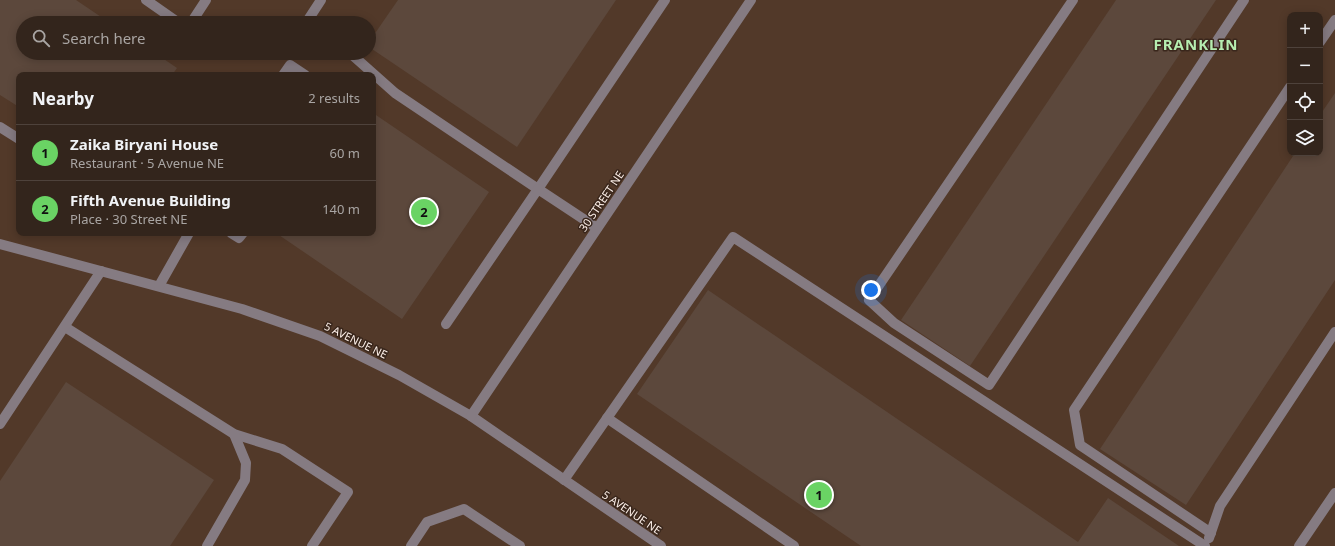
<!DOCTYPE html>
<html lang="en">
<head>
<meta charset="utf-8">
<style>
	:root { --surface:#33251c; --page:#3b2d25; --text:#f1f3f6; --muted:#a9a5a3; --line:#4e423b; --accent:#6ad364 }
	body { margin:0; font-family:"Noto Sans",sans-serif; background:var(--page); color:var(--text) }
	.controls { position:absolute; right:12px; top:12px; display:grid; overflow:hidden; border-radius:8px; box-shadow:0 2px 10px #0003 }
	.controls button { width:36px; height:36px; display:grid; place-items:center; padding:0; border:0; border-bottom:1px solid var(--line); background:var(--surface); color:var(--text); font:20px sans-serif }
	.you { position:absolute; left:871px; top:290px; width:14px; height:14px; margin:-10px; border:3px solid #fff; border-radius:50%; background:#1a73e8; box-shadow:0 0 0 6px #1a73e833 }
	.badge { display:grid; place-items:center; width:26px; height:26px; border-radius:50%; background:var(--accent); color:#111; font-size:13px; font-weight:700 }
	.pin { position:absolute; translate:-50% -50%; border:2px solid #fff; box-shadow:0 1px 4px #0006 }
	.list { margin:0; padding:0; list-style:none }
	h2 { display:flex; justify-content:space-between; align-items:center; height:52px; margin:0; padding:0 16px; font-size:17px }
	h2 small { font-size:13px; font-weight:400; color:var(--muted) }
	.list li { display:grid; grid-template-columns:26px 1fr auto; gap:12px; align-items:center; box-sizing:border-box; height:56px; padding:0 16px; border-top:1px solid var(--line) }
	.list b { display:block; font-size:15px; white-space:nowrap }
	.list p { margin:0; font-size:13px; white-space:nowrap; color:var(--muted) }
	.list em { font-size:13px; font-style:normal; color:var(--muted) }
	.icon { flex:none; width:22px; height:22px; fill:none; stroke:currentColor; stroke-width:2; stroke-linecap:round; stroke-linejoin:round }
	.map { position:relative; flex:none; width:1335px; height:546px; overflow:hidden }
	.search { position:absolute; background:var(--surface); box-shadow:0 2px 10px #0003; left:16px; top:16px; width:360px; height:44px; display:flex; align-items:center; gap:10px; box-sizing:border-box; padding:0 14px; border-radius:22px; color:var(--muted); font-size:15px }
	.panel { position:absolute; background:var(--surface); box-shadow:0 2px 10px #0003; left:16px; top:72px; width:360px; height:164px; border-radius:8px }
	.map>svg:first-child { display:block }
	.built { fill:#523929; fill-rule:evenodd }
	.building { fill:#5c483c }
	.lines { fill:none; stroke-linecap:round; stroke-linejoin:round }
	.minor { stroke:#857b82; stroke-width:10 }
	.labels { text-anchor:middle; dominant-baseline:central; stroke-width:3; stroke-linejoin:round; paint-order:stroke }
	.street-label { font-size:11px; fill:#fef1ea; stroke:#3a271c }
	.district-label { font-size:15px; font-weight:bold; letter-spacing:1px; fill:#b6edb0; stroke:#3a271c }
</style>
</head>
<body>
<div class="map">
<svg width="1335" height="546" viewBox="0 0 1335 546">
	<rect width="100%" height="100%" fill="#443125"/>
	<!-- built -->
	<path class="built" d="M0 0H1335V546H0ZM1290 15H1320V153H1290ZM23 23H369V53H23ZM19 75H373V233H19Z"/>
	<!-- building -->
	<g class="building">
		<path d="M0 0H76L110 23H23V53H155L177 68 172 75H19V107L0 95Z"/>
		<path d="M398 0H616L517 147 369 47V42Z"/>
		<path d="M1116 0H1216L970 366 901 320Z"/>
		<path d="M1335 93V280L1186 505 1100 449 1295 153H1320V115Z"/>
		<path d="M373 113 489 192 402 319 276 233H373Z"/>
		<path d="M708 290 1078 542 1108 498 1179 546H861L637 394Z"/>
		<path d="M66 382 214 480 170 546H0V481Z"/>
	</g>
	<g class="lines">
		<!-- minor -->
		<g class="minor">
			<path d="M146 0 179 23"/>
			<path d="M1073 0 869 300 894 323 989 385 1244 0"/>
			<path d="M191 23 206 0"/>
			<path d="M306 23 321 0"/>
			<path d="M1320 42 1335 20"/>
			<path d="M350 53 395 93 538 189 665 0"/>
			<path d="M283 75 290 65 305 75"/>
			<path d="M0 127 19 139"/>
			<path d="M231 233 239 238 243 233"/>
			<path d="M0 244 242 309 320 336 399 375 471 416 661 546"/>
			<path d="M159 286 189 233"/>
			<path d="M446 324 538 189 597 228"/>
			<path d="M65 327 234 434 282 449 348 492 312 546"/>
			<path d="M471 416 751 0"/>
			<path d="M607 418 794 546"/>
			<path d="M0 424 101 271"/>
			<path d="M564 480 733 237 1205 546"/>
			<path d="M1211 533 1080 445 1074 410 1290 87"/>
			<path d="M1209 538 1220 506 1335 332"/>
			<path d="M207 546 245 480 246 463 234 434"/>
			<path d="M411 546 427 522 464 509 520 546"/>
			<path d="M1299 546 1335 493"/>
		</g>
	</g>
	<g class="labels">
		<!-- street labels -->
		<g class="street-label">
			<text transform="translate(601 201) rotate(-56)">30 STREET NE</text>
			<text transform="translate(356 340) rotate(26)">5 AVENUE NE</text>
			<text transform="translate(632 512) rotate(34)">5 AVENUE NE</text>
		</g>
		<!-- district labels -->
		<g class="district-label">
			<text x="1196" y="44">FRANKLIN</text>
		</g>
	</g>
</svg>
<div class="controls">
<button>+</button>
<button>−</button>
<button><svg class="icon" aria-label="locate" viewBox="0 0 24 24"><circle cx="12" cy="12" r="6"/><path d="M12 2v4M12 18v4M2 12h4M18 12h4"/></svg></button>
<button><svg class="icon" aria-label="layers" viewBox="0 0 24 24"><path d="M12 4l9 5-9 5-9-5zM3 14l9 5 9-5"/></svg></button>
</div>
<div class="you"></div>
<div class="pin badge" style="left:819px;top:495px">1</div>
<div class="pin badge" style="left:424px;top:212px">2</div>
<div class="search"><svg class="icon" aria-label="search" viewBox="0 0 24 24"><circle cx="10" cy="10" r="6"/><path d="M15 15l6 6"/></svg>Search here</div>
<section class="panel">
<h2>Nearby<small>2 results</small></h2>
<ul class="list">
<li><span class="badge">1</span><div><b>Zaika Biryani House</b><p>Restaurant · 5 Avenue NE</p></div><em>60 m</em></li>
<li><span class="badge">2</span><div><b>Fifth Avenue Building</b><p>Place · 30 Street NE</p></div><em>140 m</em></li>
</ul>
</section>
</div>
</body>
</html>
